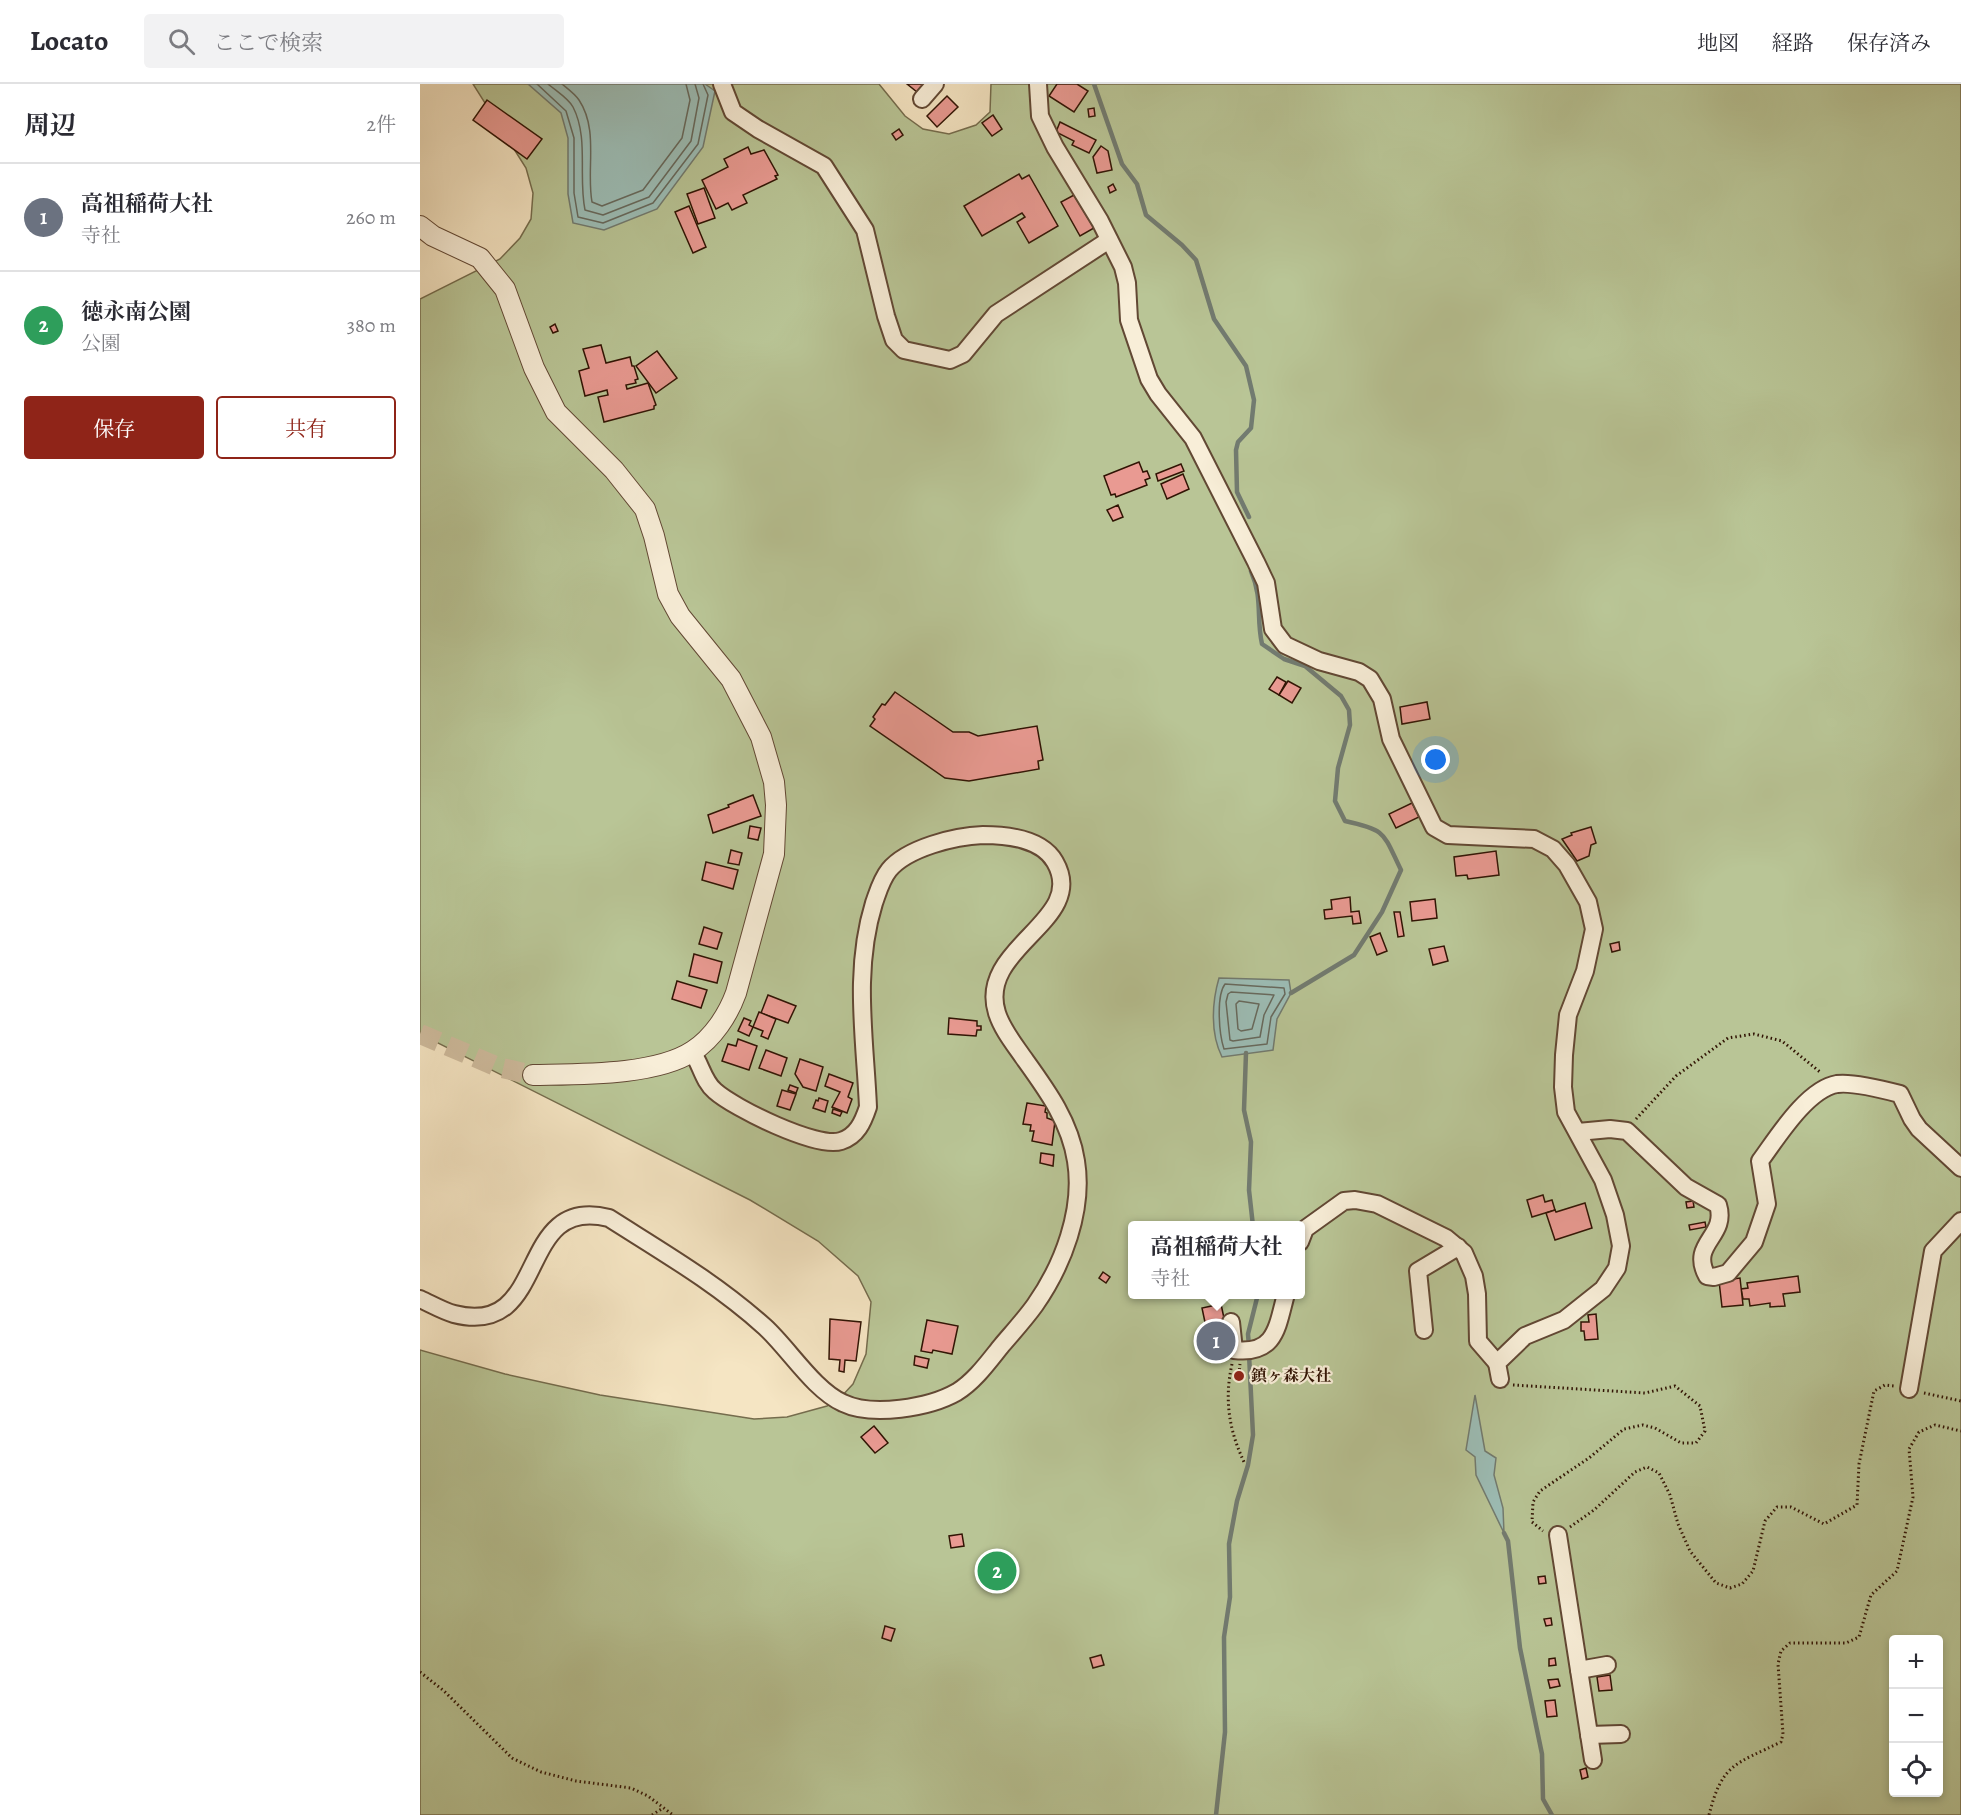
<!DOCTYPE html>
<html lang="ja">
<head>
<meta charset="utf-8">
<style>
	:root { --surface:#fff; --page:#f2f2f3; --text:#2b2b33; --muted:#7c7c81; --line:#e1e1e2; --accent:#8f2418 }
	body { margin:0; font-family:Alegreya,"Noto Serif JP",serif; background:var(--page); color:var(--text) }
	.controls { position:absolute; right:18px; bottom:18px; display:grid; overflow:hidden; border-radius:6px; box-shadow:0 3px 9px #0003 }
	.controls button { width:54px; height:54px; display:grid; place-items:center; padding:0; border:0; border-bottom:2px solid var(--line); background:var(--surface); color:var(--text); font:30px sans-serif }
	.you { position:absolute; left:1016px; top:676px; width:21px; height:21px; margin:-15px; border:4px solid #fff; border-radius:50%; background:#1a73e8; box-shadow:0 0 0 9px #1a73e833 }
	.badge { display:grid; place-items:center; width:39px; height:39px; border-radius:50%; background:var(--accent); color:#fff; font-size:20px; font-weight:700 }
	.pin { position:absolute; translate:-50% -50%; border:3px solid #fff; box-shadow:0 2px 6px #0006 }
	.popup { position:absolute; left:708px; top:1137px; width:177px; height:78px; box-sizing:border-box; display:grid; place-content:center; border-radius:6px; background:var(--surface); filter:drop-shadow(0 2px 4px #0005); font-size:20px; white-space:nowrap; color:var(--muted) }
	.popup b { font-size:22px; color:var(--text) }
	.popup::after { content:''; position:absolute; left:50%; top:100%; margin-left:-12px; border:12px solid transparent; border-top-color:var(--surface) }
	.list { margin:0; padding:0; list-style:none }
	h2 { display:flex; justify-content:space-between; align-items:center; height:78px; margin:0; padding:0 24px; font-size:26px }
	h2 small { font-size:20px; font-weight:400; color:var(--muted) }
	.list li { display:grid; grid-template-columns:39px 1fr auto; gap:18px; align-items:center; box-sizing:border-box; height:108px; padding:0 24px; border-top:2px solid var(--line) }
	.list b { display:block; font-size:22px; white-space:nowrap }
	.list p { margin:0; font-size:20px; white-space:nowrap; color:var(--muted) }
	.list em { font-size:20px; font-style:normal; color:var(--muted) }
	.actions { display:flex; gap:12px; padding:18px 24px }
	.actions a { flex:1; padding:14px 0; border:2px solid var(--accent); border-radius:6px; text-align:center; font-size:21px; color:var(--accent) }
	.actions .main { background:var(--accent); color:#fff }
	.icon { flex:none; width:33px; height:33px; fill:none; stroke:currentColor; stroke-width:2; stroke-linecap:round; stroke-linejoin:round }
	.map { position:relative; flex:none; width:1541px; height:1731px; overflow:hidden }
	header { display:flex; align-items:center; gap:36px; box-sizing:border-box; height:84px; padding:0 30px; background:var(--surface); border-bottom:2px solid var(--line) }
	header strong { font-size:28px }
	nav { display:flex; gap:33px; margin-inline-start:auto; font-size:21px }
	.search { width:420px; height:54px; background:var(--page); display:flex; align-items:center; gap:15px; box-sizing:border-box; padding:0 21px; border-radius:6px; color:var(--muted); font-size:22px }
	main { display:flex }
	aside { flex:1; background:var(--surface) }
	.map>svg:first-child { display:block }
	.green { fill:#b9c596; stroke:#756c4d; stroke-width:1.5; fill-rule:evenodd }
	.water { fill:#9dbfb8; stroke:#727b70; stroke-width:1.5 }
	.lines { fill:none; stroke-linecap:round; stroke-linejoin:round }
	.shore { stroke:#676a5e; stroke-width:1.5 }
	.stream { stroke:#727b70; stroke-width:4.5 }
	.building { fill:#e99a92; stroke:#311404; stroke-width:1.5 }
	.tertiary-tunnel { stroke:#cebb9d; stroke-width:20; stroke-dasharray:20 10; stroke-linecap:butt }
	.minor-casing { stroke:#624834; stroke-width:20 }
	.tertiary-casing { stroke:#624834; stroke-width:22 }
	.path { stroke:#311404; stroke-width:3; stroke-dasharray:1.5 3; stroke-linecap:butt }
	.minor { stroke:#f8eed8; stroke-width:16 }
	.tertiary { stroke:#f8eed8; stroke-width:20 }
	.poi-dot { fill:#8f2418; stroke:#f8eed8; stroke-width:2 }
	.labels { text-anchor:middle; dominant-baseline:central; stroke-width:4.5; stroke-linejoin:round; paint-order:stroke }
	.poi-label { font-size:16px; font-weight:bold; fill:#311404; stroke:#f8eed8; text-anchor:start }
</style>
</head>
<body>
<header>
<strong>Locato</strong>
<div class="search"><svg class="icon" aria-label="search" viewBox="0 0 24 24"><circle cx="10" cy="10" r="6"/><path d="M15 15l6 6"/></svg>ここで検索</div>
<nav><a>地図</a><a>経路</a><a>保存済み</a></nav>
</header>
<main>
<aside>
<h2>周辺<small>2件</small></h2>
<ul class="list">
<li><span class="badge" style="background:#6b7280">1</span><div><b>高祖稲荷大社</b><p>寺社</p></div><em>260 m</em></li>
<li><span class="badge" style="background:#2e9e5b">2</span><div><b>徳永南公園</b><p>公園</p></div><em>380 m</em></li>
</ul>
<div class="actions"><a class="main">保存</a><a>共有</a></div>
</aside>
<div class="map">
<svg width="1541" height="1731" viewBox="0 0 1541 1731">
	<rect width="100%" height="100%" fill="#f5e5c3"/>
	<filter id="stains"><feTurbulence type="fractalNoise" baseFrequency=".00333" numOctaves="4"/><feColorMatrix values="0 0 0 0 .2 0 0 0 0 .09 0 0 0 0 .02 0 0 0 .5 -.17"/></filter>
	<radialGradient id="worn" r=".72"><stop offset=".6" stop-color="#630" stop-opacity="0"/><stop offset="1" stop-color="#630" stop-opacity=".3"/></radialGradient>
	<!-- green -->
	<path class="green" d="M53 0H459L485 32 503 45 529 50 556 41 570 28 571 0H1541V1731H0V1266L85 1290 180 1311 334 1335 367 1333 407 1322 421 1313 433 1300 446 1270 451 1218 438 1192 398 1157 330 1116 0 950V215L80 175 100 154 111 135 113 109 106 84ZM712 1142H880V1210H712ZM1474 1556H1518V1708H1474Z"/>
	<!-- water -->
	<g class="water">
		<path d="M108 0H285L295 7 283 63 237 125 184 146 153 139 148 110V54L141 29Z"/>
		<path d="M799 894 869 896 871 909 857 935 853 966 802 973C790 949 792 918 799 894Z"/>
		<path d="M1055 1311 1065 1367 1076 1374 1074 1391 1083 1424 1084 1449 1056 1391 1055 1373 1046 1366Z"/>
	</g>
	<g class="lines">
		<!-- shore -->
		<g class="shore">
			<path d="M117 0 146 27 154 54V109L158 133 183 139 233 119 278 60 288 11 283 0"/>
			<path d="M128 0C136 7 148 14 153 23 169 54 158 92 165 126L183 131 229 113 271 57 279 14 275 0"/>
			<path d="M142 0C148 5 155 10 159 16 179 46 166 85 172 118L182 122 223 106 262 54 270 16 266 0"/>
			<path d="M805 900 864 904 865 910 851 933 847 960 804 965C799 950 796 912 805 900Z"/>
			<path d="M811 908 854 911 844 931 840 953 813 957 810 956 806 918 808 910Z"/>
			<path d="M819 917 839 920 832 945 821 947 818 945 816 920Z"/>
		</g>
		<!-- stream -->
		<g class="stream">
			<path d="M674 0 702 80 717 100 726 131 762 161 776 176 794 235 826 282 834 316 831 344 818 358 816 366 817 408 829 433"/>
			<path d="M831 487C843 515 836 533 842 560L864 575 885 582 921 612 929 626 930 641 918 684 915 717 925 737C967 746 963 749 981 786L962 828 934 871 871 909"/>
			<path d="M826 969 824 1026 831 1058 829 1106 833 1142"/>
			<path d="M829 1263 828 1250 838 1210"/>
			<path d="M1084 1449 1088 1457 1100 1564 1122 1670 1123 1715 1132 1731"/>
			<path d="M796 1731 805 1648 804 1553 810 1513 809 1460 817 1417 828 1381 833 1351 829 1270"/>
		</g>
	</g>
	<!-- building -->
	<g class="building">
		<path d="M487 0H504L497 8Z"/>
		<path d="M637 0H657L668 7 654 28 629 12Z"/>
		<path d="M527 12 538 23 517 43 507 32Z"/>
		<path d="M67 16 122 55 107 75 53 36Z"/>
		<path d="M674 24 675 32 669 33 668 25Z"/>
		<path d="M573 31 582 45 572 52 562 39Z"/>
		<path d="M640 38 676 56 669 69 652 61 654 57 636 48Z"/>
		<path d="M479 45 483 51 476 56 472 50Z"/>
		<path d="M681 62 688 67 692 86 677 89 673 73Z"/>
		<path d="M328 63 331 70 344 66 358 91 355 92 357 95 323 111 327 119 312 126 308 119 296 125 282 96 308 83 304 75Z"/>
		<path d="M599 90 602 95 609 91 638 142 609 159 597 138 605 133 602 129 562 152 544 122Z"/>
		<path d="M693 100 696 106 690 109 688 103Z"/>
		<path d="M284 104 295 134 278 140 267 110Z"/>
		<path d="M654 111 674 144 660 152 641 118Z"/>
		<path d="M269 122 286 163 273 169 255 128Z"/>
		<path d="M135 240 138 247 133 249 130 243Z"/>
		<path d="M181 261 186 279 210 273 212 282H214L218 295 215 296 216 299 206 301 207 305 228 299 236 321 234 322V325L184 338 178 313 188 311 187 306 165 312 159 287 169 284 163 265Z"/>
		<path d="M237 267 257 294 236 309 216 282Z"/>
		<path d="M719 378 723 388 727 387 730 394 725 396 727 401 696 413 695 410 691 411 684 392Z"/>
		<path d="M761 380 764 387 738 397 736 390Z"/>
		<path d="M763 390 769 405 747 415 741 400Z"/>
		<path d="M698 421 703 433 693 437 687 426Z"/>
		<path d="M857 593 866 598 859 611 849 605Z"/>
		<path d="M868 597 881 604 872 619 859 611Z"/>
		<path d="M475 608 533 648H549L558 652 617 642 623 676 618 677 619 685 549 697 525 694 450 642 455 635 453 633 462 620 465 621Z"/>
		<path d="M1007 618 1010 635 982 640 980 623Z"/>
		<path d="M333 711 341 732 293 749 288 731 309 723 308 721Z"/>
		<path d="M992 719 999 733 976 744 969 730Z"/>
		<path d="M330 742 341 744 338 756 328 754Z"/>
		<path d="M1171 743 1176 759 1171 761 1169 772 1157 777 1142 755 1152 751 1151 749Z"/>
		<path d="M311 766 322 769 319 781 308 779Z"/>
		<path d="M1076 767 1079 791 1048 795 1047 791 1036 792 1034 773Z"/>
		<path d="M286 778 318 786 313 805 282 796Z"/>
		<path d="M930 813 931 828 939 827 941 839 933 840 932 832 905 835 904 826 912 825 911 816Z"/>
		<path d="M1015 815 1017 834 992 837 990 818Z"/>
		<path d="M974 828H980L984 852 978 853Z"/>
		<path d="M284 843 302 849 297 865 279 860Z"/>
		<path d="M960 849 967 867 957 871 950 853Z"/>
		<path d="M1199 858 1200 866 1192 868 1190 860Z"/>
		<path d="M1024 862 1028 877 1013 881 1009 865Z"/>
		<path d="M274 870 302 878 297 899 269 892Z"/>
		<path d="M257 897 287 906 281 924 252 915Z"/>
		<path d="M348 911 376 922 368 939 341 929Z"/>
		<path d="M339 928 356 935 348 955 341 952 343 947 333 943Z"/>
		<path d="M324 934 331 937 329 941 333 943 329 952 318 947Z"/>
		<path d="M529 934 557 937V942H561V946H557L556 952 528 950Z"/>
		<path d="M318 955 337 962 329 986 302 977 308 960 316 962Z"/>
		<path d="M346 966 367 974 361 992 339 984Z"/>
		<path d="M380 975 403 983 396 1007 383 1003 375 990Z"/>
		<path d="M409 990 433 999 428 1013 432 1015 427 1029 412 1023 420 1008 405 1002Z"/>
		<path d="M370 1001 378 1004 376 1009 368 1006Z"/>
		<path d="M362 1006 376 1010 370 1026 357 1022Z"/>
		<path d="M399 1014 408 1017 405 1028 393 1024 396 1016 398 1017Z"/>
		<path d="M607 1019 626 1022 625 1028 627 1029V1034L635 1037 632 1061 612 1057 614 1047H610L611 1041 603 1040Z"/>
		<path d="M413 1025 422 1028 420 1032 412 1029Z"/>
		<path d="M621 1069 634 1071 633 1082 620 1079Z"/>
		<path d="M1123 1111 1125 1118 1132 1116 1135 1126 1112 1133 1107 1116Z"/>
		<path d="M1273 1117 1274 1123 1267 1124 1266 1118Z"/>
		<path d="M1165 1119 1172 1144 1135 1156 1126 1129 1135 1126 1136 1128Z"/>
		<path d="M1285 1138 1286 1143 1270 1146 1269 1141Z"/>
		<path d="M683 1188 690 1193 686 1199 679 1194Z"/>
		<path d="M1378 1192 1380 1208 1363 1210 1365 1222 1350 1223V1219L1330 1222 1329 1215H1323L1321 1205 1328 1204 1327 1199Z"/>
		<path d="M1320 1194 1323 1221 1302 1223 1299 1197Z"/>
		<path d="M797 1210H806V1216L796 1215Z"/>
		<path d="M801 1220 805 1239 786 1243 782 1224Z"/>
		<path d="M1176 1230 1178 1255 1165 1256 1164 1247H1161V1238H1169L1168 1231Z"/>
		<path d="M410 1235 441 1238 436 1277 425 1276 424 1288 419 1287 420 1276 409 1275Z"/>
		<path d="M507 1236 538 1242 532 1270 513 1266 512 1269 501 1267Z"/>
		<path d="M809 1244 812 1262 794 1265 793 1261 781 1263 779 1253 791 1250V1247Z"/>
		<path d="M495 1272 509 1275 507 1284 494 1281Z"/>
		<path d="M454 1342 468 1359 455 1369 441 1353Z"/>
		<path d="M542 1450 544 1462 531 1464 529 1452Z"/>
		<path d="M1125 1492 1126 1499 1119 1500 1118 1493Z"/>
		<path d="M1131 1534 1132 1541 1126 1542 1124 1535Z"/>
		<path d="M465 1542 475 1545 471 1557 462 1554Z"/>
		<path d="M681 1571 684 1581 673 1584 670 1574Z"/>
		<path d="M1135 1574 1136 1581 1129 1582V1575Z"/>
		<path d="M1190 1591 1192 1606 1179 1607 1177 1593Z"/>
		<path d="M1138 1595 1140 1602 1130 1604 1128 1596Z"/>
		<path d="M1135 1616 1137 1632 1127 1633 1125 1617Z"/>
		<path d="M1166 1684 1168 1693 1162 1695 1160 1686Z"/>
	</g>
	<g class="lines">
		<!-- tertiary-tunnel -->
		<path class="tertiary-tunnel" d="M0 950 78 983 113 991"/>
		<!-- minor casing -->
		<g class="minor-casing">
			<g id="minor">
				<path d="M302 0 313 28 338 45 404 82 445 146 466 232 474 256 484 266 530 276 543 270 576 230 689 156"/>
				<path d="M618 0 620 32 635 63 680 137 703 183 707 199 709 236 729 295 738 310 773 354 836 478 846 499 853 545 865 561 899 577 939 588 950 595 962 615 971 655 1014 743 1028 751 1114 755 1133 765 1147 781 1168 818 1174 845 1165 887 1148 931 1144 971 1143 1003 1146 1028 1183 1096 1195 1131 1201 1162 1197 1184 1183 1205 1144 1236 1105 1252 1077 1279 1080 1295"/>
				<path d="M502 15 515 0"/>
				<path d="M1158 1048 1190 1045 1207 1047 1266 1103 1298 1121C1308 1153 1269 1159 1287 1192L1294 1193 1308 1189 1334 1158 1347 1120 1340 1077C1357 1054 1387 1005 1417 1000 1432 998 1465 1006 1480 1010L1492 1035 1499 1045 1541 1084"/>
				<path d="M880 1158 885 1145 924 1117 935 1116 957 1120 1026 1154 1044 1169 1054 1192 1057 1210 1058 1257 1077 1279"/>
				<path d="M0 1215C11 1220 23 1227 34 1230 131 1255 94 1110 189 1134 244 1169 296 1199 345 1243 369 1265 394 1306 423 1319 452 1333 509 1324 537 1308 555 1297 569 1277 582 1261 593 1248 605 1235 615 1221 643 1181 664 1126 656 1077 650 1037 626 1005 603 973 594 960 582 945 577 929 556 863 669 837 635 778 622 755 587 751 563 751 535 752 487 764 469 786 461 796 458 808 454 819 433 887 445 954 448 1023 443 1038 437 1052 421 1057 397 1065 314 1024 295 1007 283 997 281 980 272 968"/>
				<path d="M811 1238 814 1266C856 1271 857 1243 866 1210"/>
				<path d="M1004 1246 998 1187 1038 1163"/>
				<path d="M1489 1305 1513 1167 1541 1137"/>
				<path d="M1138 1451 1173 1676"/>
				<path d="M1159 1586 1187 1581"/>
				<path d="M1169 1651 1201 1650"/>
			</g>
		</g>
		<!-- tertiary casing -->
		<g class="tertiary-casing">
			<path id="tertiary" d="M0 142 13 152 60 174 85 205 114 284 136 328 194 386 225 425 234 452 248 510 260 532 311 595 341 653 354 698 356 721 354 770 316 909C308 931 293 954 273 967 235 992 158 990 113 991"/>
		</g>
		<!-- path -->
		<g class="path">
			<path d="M1216 1035 1256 992 1308 954 1334 950 1362 957 1400 988"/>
			<path d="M812 1280C804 1316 809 1347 825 1380"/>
			<path d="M819 1290 820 1280"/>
			<path d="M1093 1301 1225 1309 1255 1302 1280 1322 1285 1347 1276 1359H1261L1235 1344 1223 1341 1204 1345 1169 1374 1120 1407 1113 1418 1112 1438 1123 1447"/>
			<path d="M1504 1309 1541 1317"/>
			<path d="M1150 1443 1174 1426 1215 1388 1227 1383 1239 1389 1250 1411 1258 1440 1270 1467 1296 1499 1310 1504 1322 1500 1333 1487 1345 1437 1357 1423H1371L1404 1440 1437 1421 1439 1380 1454 1307 1465 1301 1474 1302"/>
			<path d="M0 1588 24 1607 92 1674 121 1688 156 1697 211 1704 228 1712 253 1731"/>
			<path d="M232 1731 243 1724"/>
			<path d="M1289 1731C1302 1679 1316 1680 1361 1658L1363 1650 1358 1580 1361 1567 1370 1559H1426L1439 1553 1451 1511 1477 1487 1493 1413 1489 1365 1499 1348 1515 1341 1541 1347"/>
		</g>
		<!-- minor -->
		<use href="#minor" class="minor"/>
		<!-- tertiary -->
		<use href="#tertiary" class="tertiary"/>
	</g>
	<!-- markers -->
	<circle class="poi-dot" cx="819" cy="1292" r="6"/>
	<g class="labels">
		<!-- poi labels -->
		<g class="poi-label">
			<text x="831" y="1292">鎮ヶ森大社</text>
		</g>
	</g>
	<rect width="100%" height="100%" filter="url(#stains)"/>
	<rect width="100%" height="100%" fill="url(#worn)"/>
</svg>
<div class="controls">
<button>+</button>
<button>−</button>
<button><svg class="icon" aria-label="locate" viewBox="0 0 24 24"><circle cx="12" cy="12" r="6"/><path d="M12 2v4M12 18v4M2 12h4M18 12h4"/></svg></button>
</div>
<div class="you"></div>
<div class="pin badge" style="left:796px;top:1257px;background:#6b7280">1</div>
<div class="popup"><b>高祖稲荷大社</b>寺社</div>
<div class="pin badge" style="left:577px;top:1487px;background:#2e9e5b">2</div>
</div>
</main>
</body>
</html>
